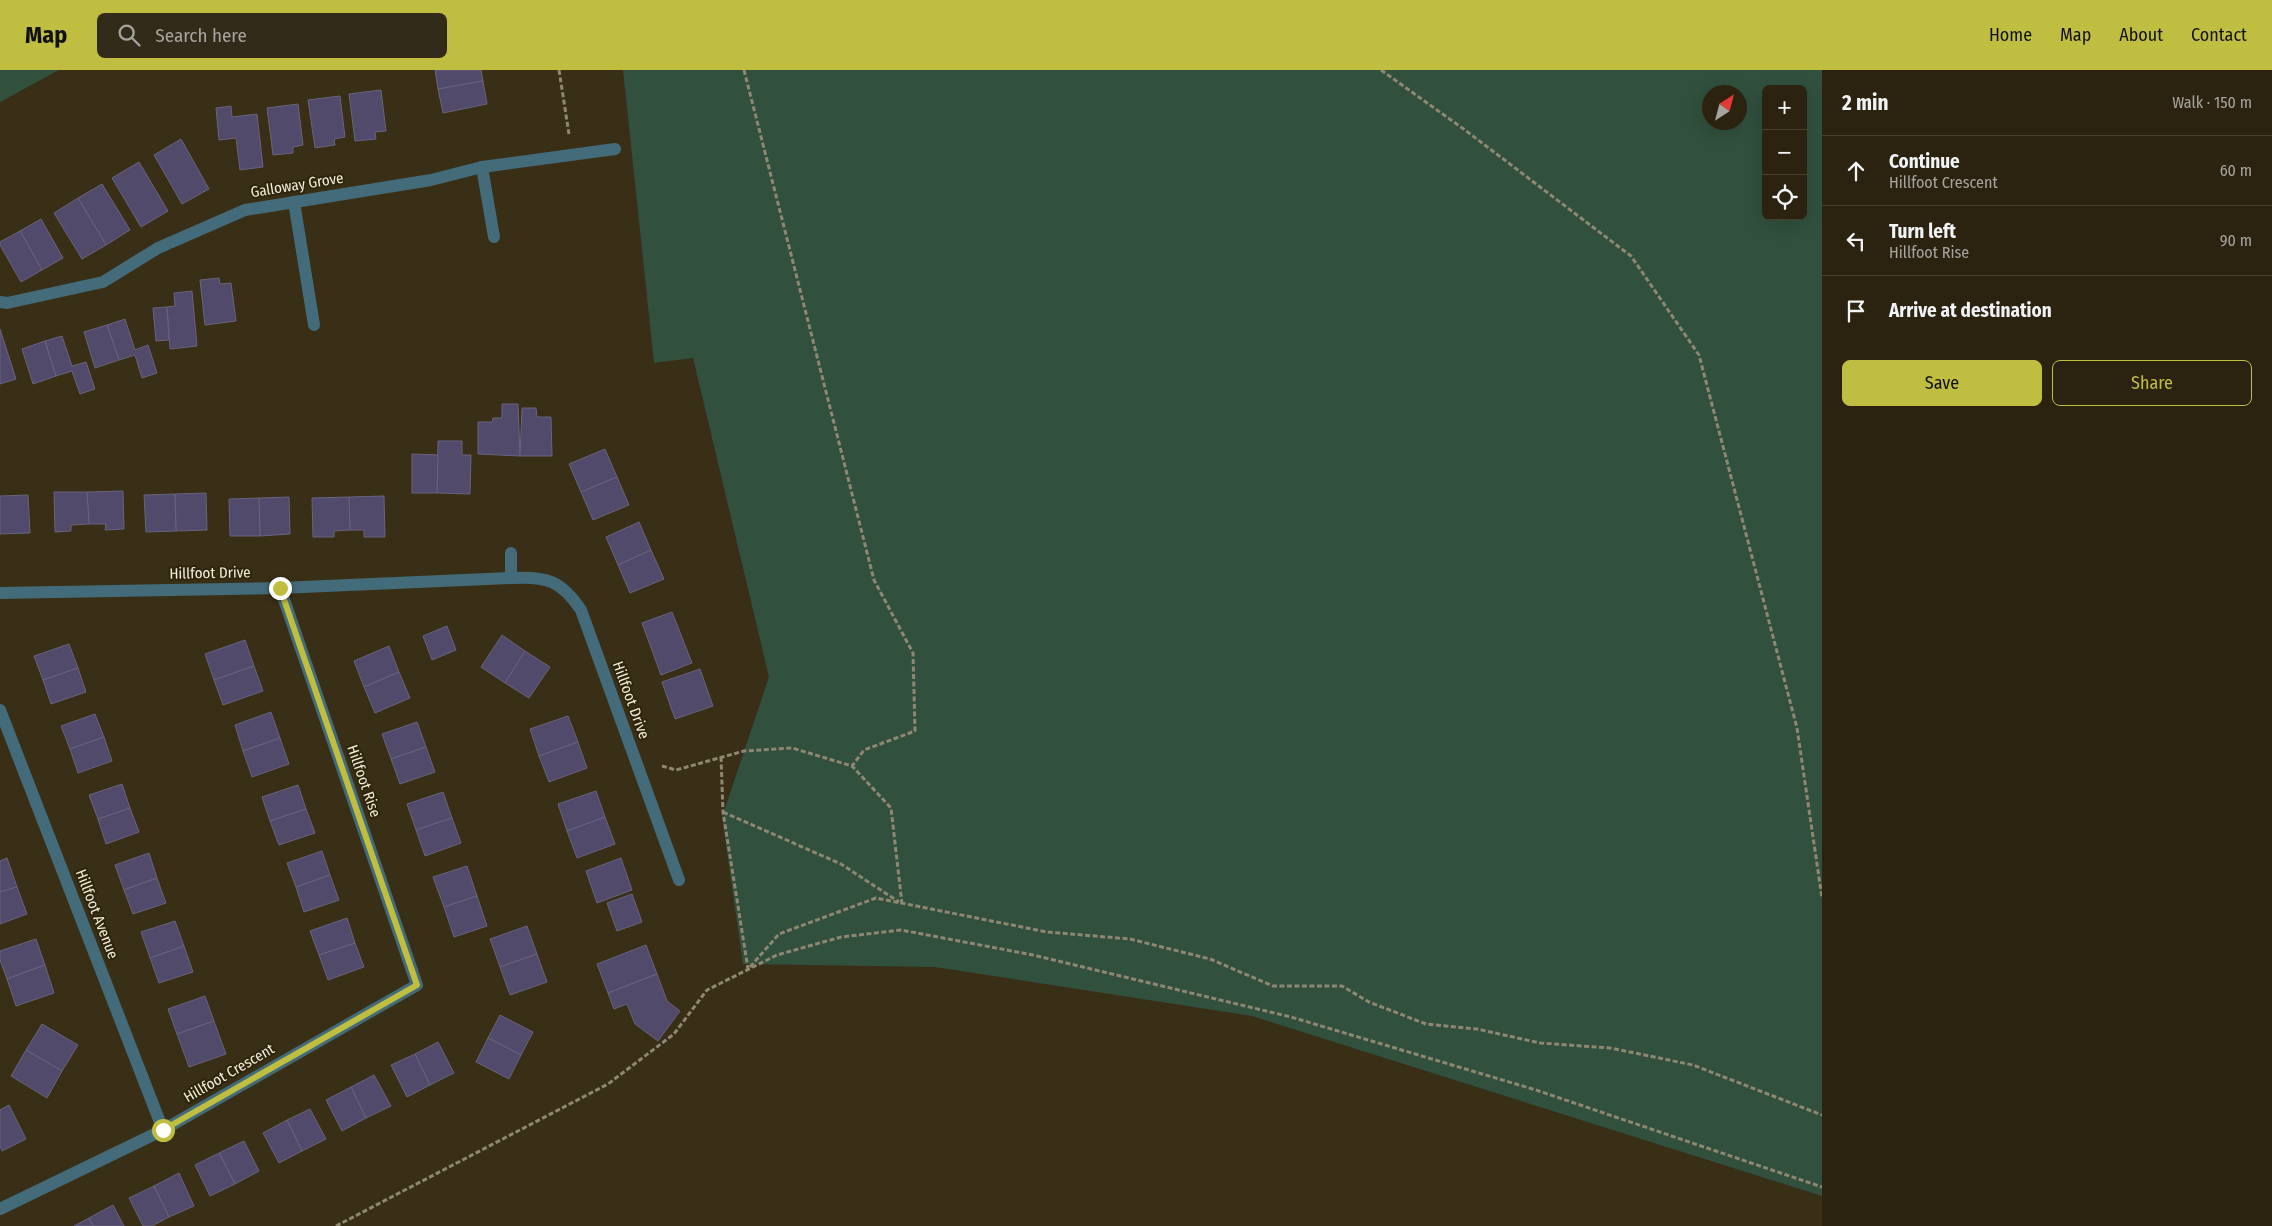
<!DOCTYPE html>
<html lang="en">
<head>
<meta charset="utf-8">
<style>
	:root { --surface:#2b2310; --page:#332b19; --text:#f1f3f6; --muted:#a6a49f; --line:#474030; --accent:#bfbe41 }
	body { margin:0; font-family:"Fira Sans Condensed",sans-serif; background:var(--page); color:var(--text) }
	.controls { position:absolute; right:15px; top:15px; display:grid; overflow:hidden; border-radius:8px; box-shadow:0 5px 20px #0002 }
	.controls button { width:45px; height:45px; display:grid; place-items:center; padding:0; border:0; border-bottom:1px solid var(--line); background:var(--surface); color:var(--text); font:25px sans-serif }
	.compass { position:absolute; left:1702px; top:15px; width:45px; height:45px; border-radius:50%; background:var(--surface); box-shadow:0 5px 20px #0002; rotate:36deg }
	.stop { position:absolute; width:15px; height:15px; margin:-11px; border:4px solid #bfbe41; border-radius:50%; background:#fff }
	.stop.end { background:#bfbe41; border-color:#fff; box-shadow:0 1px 5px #0008 }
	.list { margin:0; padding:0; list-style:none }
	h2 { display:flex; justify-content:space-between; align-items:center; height:65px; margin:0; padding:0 20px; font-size:21px }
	h2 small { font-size:16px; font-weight:400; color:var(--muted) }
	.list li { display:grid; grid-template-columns:32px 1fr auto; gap:15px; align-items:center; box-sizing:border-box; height:70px; padding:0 20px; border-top:1px solid var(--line) }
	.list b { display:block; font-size:19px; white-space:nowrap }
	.list p { margin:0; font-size:16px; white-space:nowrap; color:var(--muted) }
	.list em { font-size:16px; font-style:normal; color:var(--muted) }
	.actions { display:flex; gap:10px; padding:15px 20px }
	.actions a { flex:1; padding:11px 0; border:1px solid var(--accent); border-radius:8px; text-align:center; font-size:18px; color:var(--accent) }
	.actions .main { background:var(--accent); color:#111 }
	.icon { flex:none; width:28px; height:28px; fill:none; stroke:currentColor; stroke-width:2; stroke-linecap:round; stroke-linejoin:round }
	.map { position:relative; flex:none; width:1822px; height:1156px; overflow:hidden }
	header { display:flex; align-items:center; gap:30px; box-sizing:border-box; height:70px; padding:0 25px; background:var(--accent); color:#111 }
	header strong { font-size:24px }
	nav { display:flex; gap:28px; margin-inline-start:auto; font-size:18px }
	.search { width:350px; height:45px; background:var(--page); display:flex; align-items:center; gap:12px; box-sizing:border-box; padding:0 18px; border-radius:8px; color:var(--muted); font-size:19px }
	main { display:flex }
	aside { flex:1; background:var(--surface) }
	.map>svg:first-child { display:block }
	.green { fill:#31503e; fill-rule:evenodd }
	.building { fill:#514a6a; stroke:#69637e }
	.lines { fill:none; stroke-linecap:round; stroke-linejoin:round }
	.path { stroke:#8f8772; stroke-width:3; stroke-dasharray:5 2.5; stroke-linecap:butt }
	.lane { stroke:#436b7a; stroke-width:12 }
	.street { stroke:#436b7a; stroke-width:12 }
	.route { stroke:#bfbe41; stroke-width:6 }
	.labels { text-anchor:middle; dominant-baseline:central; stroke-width:4; stroke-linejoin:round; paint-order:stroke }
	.street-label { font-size:15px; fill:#f2ecdc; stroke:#2f250b }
</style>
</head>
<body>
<header>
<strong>Map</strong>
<div class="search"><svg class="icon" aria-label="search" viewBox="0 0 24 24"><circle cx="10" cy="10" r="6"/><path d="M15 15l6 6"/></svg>Search here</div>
<nav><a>Home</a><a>Map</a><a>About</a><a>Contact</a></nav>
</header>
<main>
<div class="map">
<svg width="1822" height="1156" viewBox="0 0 1822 1156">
	<rect width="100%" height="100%" fill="#392f16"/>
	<!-- green -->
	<g class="green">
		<path d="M0 0H59L0 32Z"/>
		<path d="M623 0H1822V1126L1252 946 935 897 743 894 722 747 769 607 693 288 654 293ZM1766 19H1803V146H1766ZM1710 22H1740V52H1710Z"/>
	</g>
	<!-- building -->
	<g class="building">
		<path d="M435 0H481L483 11 438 19Z"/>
		<path d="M483 11 487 34 443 43 438 19Z"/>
		<path d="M381 20 386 61 375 62 376 69 355 71 349 24Z"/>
		<path d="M340 26 345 67 334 69 335 75 315 78 308 30Z"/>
		<path d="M298 34 303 75 293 77V83L273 85 267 38Z"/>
		<path d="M231 36 232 47 257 44 263 97 240 100 236 68 219 70 216 38Z"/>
		<path d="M181 69 209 119 182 134 154 85Z"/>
		<path d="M139 92 168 141 141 157 112 108Z"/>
		<path d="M102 114 130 160 106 175 78 128Z"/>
		<path d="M78 128 106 175 82 189 54 143Z"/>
		<path d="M41 149 63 188 42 200 20 161Z"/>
		<path d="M20 161 42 200 21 212 0 175V172Z"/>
		<path d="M219 208 220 214 231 213 236 251 205 255 200 210Z"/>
		<path d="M192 221 197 276 170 279 167 237 175 236 174 223Z"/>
		<path d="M167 237 169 270 156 271 153 238Z"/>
		<path d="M125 249 135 280 148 275 157 303 142 308 135 285 119 290 107 255Z"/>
		<path d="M107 255 119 290 95 298 84 262Z"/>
		<path d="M0 259 16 309 0 314Z"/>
		<path d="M62 266 72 296 86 292 95 319 80 324 72 301 56 306 45 271Z"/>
		<path d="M45 271 56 306 33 314 22 279Z"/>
		<path d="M502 334H518L520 386 478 384V352H492L493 348H502Z"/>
		<path d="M522 338H536L537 347H551L552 386H520Z"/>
		<path d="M438 371H462V385H471L470 424 437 423Z"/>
		<path d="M605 379 617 407 581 422 569 394Z"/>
		<path d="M412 384 438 385 437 423H412Z"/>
		<path d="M617 407 629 435 593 450 581 422Z"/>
		<path d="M123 421 124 459 105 460 106 454H89L87 422Z"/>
		<path d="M54 422H87L89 454 71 455V461L55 462Z"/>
		<path d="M206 423 207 460 176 461 175 424Z"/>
		<path d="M175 424 176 461 146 462 144 425Z"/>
		<path d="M28 425 30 463 0 464V426Z"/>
		<path d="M384 426 385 467H364V460H350L349 427Z"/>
		<path d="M289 427 290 464 260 466 259 428Z"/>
		<path d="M349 427 350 460 334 461V467H313L312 428Z"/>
		<path d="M259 428 260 466H230L229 429Z"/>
		<path d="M639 452 651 480 618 495 606 467Z"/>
		<path d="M651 480 664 509 630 523 618 495Z"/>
		<path d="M672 542 692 593 661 605 642 553Z"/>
		<path d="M447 556 456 580 432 590 423 566Z"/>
		<path d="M502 565 525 581 505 613 481 597Z"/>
		<path d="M245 570 254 596 214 610 205 584Z"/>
		<path d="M69 574 78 598 43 610 34 586Z"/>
		<path d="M389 576 399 602 364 617 354 591Z"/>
		<path d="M525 581 550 597 529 628 505 613Z"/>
		<path d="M254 596 263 621 223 635 214 610Z"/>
		<path d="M78 598 86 622 51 634 43 610Z"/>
		<path d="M700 599 713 636 675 649 662 612Z"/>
		<path d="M399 602 410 628 375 643 364 617Z"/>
		<path d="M271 642 280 668 243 681 235 655Z"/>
		<path d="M95 644 104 667 70 679 61 656Z"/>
		<path d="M568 646 578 672 539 686 530 659Z"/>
		<path d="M417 652 426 677 391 689 382 664Z"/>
		<path d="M104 667 112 691 78 703 70 679Z"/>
		<path d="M280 668 289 694 252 707 243 681Z"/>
		<path d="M578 672 587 698 549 712 539 686Z"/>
		<path d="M426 677 435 702 400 714 391 689Z"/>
		<path d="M122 714 130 738 98 749 89 725Z"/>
		<path d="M298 715 306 739 270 751 262 727Z"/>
		<path d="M596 721 605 747 567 761 558 734Z"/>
		<path d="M443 722 452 748 416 760 407 734Z"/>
		<path d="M130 738 139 762 106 774 98 749Z"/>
		<path d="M306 739 315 763 279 775 270 751Z"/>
		<path d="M605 747 615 774 577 788 567 761Z"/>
		<path d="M452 748 461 773 425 786 416 760Z"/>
		<path d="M322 781 330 805 296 817 287 793Z"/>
		<path d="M149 783 157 808 124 820 115 795Z"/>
		<path d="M7 788 17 817 0 822V791Z"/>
		<path d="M621 788 632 820 597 833 586 801Z"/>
		<path d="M467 796 477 826 444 837 433 807Z"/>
		<path d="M330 805 339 830 304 842 296 817Z"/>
		<path d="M157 808 166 833 133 844 124 820Z"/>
		<path d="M17 817 27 844 0 854V822Z"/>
		<path d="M632 824 642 852 617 861 607 833Z"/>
		<path d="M477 826 487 856 454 867 444 837Z"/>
		<path d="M347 848 355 873 319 885 310 861Z"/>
		<path d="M175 851 184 876 150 888 141 862Z"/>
		<path d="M527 856 537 884 500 897 490 869Z"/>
		<path d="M36 869 45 895 7 909 0 890V881Z"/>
		<path d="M355 873 364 897 328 910 319 885Z"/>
		<path d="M646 875 657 904 608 923 597 894Z"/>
		<path d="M184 876 193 902 159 913 150 888Z"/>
		<path d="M537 884 547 912 510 925 500 897Z"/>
		<path d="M45 895 54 923 16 936 7 909Z"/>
		<path d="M657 904 667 931 680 941 658 971 635 954 627 934 614 939 608 923Z"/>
		<path d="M205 926 214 951 177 964 168 939Z"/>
		<path d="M500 945 533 962 521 985 488 968Z"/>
		<path d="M214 951 226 984 189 997 177 964Z"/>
		<path d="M42 954 78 975 62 1001 26 980Z"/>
		<path d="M488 968 521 985 509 1009 476 992Z"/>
		<path d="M438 972 454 1003 430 1015 415 984Z"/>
		<path d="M26 980 62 1001 47 1028 11 1006Z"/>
		<path d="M415 984 430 1015 407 1027 391 995Z"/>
		<path d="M374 1005 391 1036 366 1048 351 1017Z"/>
		<path d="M351 1017 366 1048 342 1061 326 1030Z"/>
		<path d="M9 1035 26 1069 2 1081 0 1076V1040Z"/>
		<path d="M310 1039 326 1069 302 1081 287 1050Z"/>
		<path d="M287 1050 302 1081 279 1093 263 1063Z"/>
		<path d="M244 1071 259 1101 235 1114 219 1083Z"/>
		<path d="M219 1083 235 1114 210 1126 195 1095Z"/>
		<path d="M179 1103 194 1136 169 1147 154 1116Z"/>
		<path d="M154 1116 169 1147 152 1156H143L129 1128Z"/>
		<path d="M113 1135 124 1156H93L89 1148Z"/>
		<path d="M89 1148 93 1156H74Z"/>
	</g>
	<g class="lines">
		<!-- path -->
		<g class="path">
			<path d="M559 0 569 64"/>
			<path d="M744 0 874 510 913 583 915 661 864 680 852 696"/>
			<path d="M1381 0 1465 60 1631 186 1699 285 1797 658 1822 828"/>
			<path d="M721 687 723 742 748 899"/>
			<path d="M662 696 676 700 744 681 792 678 852 696 891 738 902 834"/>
			<path d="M723 742 841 794 899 832"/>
			<path d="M750 897 779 864 876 828 1047 862 1130 869 1210 889 1273 916H1342L1369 932 1426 954 1477 959 1540 973 1610 978 1693 995 1822 1045"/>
			<path d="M336 1156 608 1014 674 964 707 920 777 885 841 867 901 860 1033 885 1291 947 1536 1020 1822 1117"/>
		</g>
		<!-- lane -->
		<path class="lane" d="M294 132 314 255"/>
		<!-- street -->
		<g class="street">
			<path d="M482 97 494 167"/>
			<path d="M0 232 7 233 103 212 158 178 245 140 431 110 482 97 615 79"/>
			<path d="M511 483V508C546 506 561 510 581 540L679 810"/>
			<path d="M0 523 280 518 511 508"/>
			<path d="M0 640 163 1060"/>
			<path d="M0 1139 163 1060 417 915 280 518"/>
		</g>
	</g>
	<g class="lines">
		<!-- route -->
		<path class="route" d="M163 1060 417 915 280 518"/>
	</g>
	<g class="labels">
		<!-- street labels -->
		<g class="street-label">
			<text transform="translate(297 115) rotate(-9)">Galloway Grove</text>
			<text transform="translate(210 503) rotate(-1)">Hillfoot Drive</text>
			<text transform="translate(631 630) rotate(70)">Hillfoot Drive</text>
			<text transform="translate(364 711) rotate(71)">Hillfoot Rise</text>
			<text transform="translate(97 844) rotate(69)">Hillfoot Avenue</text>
			<text transform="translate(229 1003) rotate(-30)">Hillfoot Crescent</text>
		</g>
	</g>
</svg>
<div class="controls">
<button>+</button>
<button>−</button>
<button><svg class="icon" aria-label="locate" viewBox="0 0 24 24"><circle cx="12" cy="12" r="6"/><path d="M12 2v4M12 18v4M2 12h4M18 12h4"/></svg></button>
</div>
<svg class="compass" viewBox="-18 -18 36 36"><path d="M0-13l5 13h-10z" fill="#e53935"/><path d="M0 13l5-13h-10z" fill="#a6a49f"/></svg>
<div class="stop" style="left:163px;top:1060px"></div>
<div class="stop end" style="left:280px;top:518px"></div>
</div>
<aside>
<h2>2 min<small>Walk · 150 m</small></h2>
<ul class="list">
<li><svg class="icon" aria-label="ahead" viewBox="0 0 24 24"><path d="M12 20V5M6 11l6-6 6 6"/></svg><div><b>Continue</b><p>Hillfoot Crescent</p></div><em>60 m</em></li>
<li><svg class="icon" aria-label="left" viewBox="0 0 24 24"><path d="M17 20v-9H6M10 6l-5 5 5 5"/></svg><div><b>Turn left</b><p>Hillfoot Rise</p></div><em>90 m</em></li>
<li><svg class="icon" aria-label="arrive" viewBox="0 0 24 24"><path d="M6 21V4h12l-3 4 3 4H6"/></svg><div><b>Arrive at destination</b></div></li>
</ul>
<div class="actions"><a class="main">Save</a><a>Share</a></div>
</aside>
</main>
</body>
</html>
